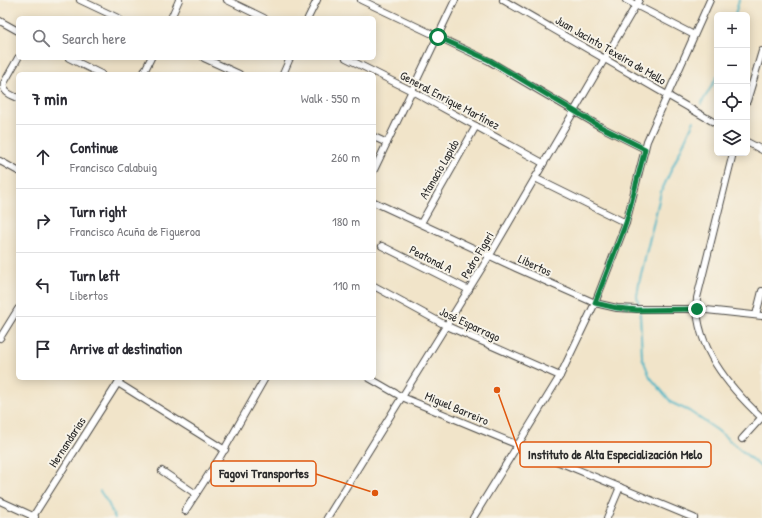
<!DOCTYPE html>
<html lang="en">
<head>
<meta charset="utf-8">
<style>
	:root { --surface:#fff; --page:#f7f7f7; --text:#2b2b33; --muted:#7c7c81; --line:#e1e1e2 }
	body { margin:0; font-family:"Patrick Hand",sans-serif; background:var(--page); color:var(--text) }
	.controls { position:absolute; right:12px; top:12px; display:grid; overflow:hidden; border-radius:6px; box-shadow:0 2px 10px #0003 }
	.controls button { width:36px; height:36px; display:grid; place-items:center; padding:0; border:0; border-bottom:1px solid var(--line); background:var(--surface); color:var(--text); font:20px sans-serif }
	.stop { position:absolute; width:12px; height:12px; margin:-9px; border:3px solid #0b8043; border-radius:50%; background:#fff }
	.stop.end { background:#0b8043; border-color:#fff; box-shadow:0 1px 4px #0008 }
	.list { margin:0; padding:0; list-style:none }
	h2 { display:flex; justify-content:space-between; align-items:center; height:52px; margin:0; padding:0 16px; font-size:17px }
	h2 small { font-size:13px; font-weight:400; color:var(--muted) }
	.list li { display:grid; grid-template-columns:26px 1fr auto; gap:12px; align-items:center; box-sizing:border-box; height:64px; padding:0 16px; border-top:1px solid var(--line) }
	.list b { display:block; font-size:15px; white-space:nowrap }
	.list p { margin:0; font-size:13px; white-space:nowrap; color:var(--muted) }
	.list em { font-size:13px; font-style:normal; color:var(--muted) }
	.icon { flex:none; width:22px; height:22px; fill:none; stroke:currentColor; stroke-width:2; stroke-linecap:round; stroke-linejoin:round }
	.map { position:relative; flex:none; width:762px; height:518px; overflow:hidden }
	.search { position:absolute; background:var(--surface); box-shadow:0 2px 10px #0003; left:16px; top:16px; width:360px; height:44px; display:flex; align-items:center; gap:10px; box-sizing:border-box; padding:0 14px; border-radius:6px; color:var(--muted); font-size:15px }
	.panel { position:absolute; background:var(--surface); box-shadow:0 2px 10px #0003; left:16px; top:72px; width:360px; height:308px; border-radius:6px }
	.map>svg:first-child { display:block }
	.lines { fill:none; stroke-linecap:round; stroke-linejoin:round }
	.stream { stroke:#48b4c5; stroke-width:2 }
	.minor-casing { stroke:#494743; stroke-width:8 }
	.minor { stroke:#fff; stroke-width:6 }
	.route { stroke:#0b8043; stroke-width:5 }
	.labels { text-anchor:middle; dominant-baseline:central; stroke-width:4; stroke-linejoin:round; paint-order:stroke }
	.street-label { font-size:12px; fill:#2b2b2b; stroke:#f7f3e8 }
	.leader { fill:none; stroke:#df570e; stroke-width:1.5 }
	.callout-dot { fill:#df570e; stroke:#f7f3e8; stroke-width:1.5 }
	.callout { fill:#f7f3e8; stroke:#df570e; stroke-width:1.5 }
	.callout-label { font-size:13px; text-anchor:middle; font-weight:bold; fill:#2b2b2b }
</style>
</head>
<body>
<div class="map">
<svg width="762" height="518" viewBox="0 0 762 518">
	<rect width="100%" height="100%" fill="#f7f3e8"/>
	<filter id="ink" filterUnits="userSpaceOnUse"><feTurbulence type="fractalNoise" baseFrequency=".025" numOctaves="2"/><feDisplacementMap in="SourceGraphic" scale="8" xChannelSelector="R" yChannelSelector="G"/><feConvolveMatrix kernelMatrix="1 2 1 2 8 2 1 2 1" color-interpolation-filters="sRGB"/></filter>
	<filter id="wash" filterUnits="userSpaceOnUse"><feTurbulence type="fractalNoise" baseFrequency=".012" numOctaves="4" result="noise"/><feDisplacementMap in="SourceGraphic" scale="16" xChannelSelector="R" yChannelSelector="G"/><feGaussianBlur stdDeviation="0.9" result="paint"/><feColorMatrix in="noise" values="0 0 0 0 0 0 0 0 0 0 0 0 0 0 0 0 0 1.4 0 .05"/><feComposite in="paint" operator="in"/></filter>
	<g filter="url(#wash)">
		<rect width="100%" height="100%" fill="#f1e4c9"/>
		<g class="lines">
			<!-- stream -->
			<g class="stream">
				<path d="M735 15 739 0"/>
				<path d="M701 104 717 77"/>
				<path d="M639 306 637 296 639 283 661 192 694 121"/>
				<path d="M640 313 642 357 650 377 672 403 689 411 717 430 762 468"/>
				<path d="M100 491 108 503 115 518"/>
			</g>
		</g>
	</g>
	<g filter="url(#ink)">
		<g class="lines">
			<!-- minor casing -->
			<g class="minor-casing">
				<g id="minor">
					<path d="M80 0 118 18"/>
					<path d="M227 0 264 18"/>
					<path d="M361 0 489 61 601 127 645 149"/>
					<path d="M503 0 717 124"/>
					<path d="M626 0 694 35"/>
					<path d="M171 18 179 0"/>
					<path d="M308 18 317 0"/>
					<path d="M0 21 18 31"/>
					<path d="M18 58 4 83C2 92 11 95 18 98"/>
					<path d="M69 58 101 74"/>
					<path d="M204 58 239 74"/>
					<path d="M346 58 412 91 543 163"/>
					<path d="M143 74 151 58"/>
					<path d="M283 74 290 58"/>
					<path d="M747 101 762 51"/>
					<path d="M374 137 387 143"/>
					<path d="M747 142 762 150"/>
					<path d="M733 153 697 298C694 346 729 387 762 418"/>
					<path d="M0 161 18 171"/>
					<path d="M374 170 455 0"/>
					<path d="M535 178 626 223"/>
					<path d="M374 202 516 268 595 303 617 308 637 309H697L762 316"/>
					<path d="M421 223 476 126"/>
					<path d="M382 246 469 290"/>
					<path d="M374 286 447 326 560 376"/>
					<path d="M756 315 762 291"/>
					<path d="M0 338 18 309"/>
					<path d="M369 378 402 397 694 518"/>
					<path d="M118 383 225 450"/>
					<path d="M742 439 762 417"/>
					<path d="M162 471 196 494"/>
					<path d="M0 501 35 517"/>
					<path d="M185 511 220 457 265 378"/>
					<path d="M32 518 121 378"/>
					<path d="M327 518 490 255 639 0"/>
					<path d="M473 518 560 376 595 303 626 223 647 141 710 0"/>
					<path d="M607 518 620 487"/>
				</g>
			</g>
			<!-- minor -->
			<use href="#minor" class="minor"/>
		</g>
	</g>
	<g class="lines" filter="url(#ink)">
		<!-- route -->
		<path class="route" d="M438 37 489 60 601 127 645 149 626 223 595 303 617 308 637 310 697 309"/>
	</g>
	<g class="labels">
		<!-- street labels -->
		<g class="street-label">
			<text transform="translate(611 50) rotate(30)">Juan Jacinto Texeira de Mello</text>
			<text transform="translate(450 100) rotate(28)">General Enrique Martínez</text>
			<text transform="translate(439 169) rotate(-60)">Atanacio Lapido</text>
			<text transform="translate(477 255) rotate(-59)">Pedro Figari</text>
			<text transform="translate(431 259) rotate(27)">Peatonal A</text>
			<text transform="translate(535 265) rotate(25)">Libertos</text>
			<text transform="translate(470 324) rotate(25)">José Esparrago</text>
			<text transform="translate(457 408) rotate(23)">Miguel Barreiro</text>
			<text transform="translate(67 442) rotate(-57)">Hernandarias</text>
		</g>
	</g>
	<!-- callouts -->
	<path class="leader" d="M497 390L520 454M375 493L316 474"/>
	<g class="callout-dot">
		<circle cx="497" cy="390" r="4"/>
		<circle cx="375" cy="493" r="4"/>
	</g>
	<g class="callout">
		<rect x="520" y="442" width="191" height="25" rx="4"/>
		<rect x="211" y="461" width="105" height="25" rx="4"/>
	</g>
	<g class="callout-label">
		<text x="615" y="459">Instituto de Alta Especialización Melo</text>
		<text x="264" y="478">Fagovi Transportes</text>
	</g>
</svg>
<div class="controls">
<button>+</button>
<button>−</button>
<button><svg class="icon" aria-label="locate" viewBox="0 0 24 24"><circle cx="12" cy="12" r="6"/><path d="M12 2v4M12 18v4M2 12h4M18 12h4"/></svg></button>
<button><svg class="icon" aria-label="layers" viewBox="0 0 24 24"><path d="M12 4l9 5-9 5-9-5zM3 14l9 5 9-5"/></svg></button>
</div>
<div class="stop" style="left:438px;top:37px"></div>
<div class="stop end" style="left:697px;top:309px"></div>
<div class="search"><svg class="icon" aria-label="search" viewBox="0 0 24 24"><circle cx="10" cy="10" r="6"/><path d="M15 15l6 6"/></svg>Search here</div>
<section class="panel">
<h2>7 min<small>Walk · 550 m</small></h2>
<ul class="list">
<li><svg class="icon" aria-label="ahead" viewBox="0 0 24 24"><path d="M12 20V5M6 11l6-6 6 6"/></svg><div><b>Continue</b><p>Francisco Calabuig</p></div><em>260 m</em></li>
<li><svg class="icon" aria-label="right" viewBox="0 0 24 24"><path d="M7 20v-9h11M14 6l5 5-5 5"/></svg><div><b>Turn right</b><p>Francisco Acuña de Figueroa</p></div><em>180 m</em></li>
<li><svg class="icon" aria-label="left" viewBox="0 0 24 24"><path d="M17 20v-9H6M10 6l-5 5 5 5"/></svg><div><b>Turn left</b><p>Libertos</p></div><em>110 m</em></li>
<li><svg class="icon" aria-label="arrive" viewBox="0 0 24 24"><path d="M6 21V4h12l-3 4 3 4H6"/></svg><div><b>Arrive at destination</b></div></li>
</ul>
</section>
</div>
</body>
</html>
